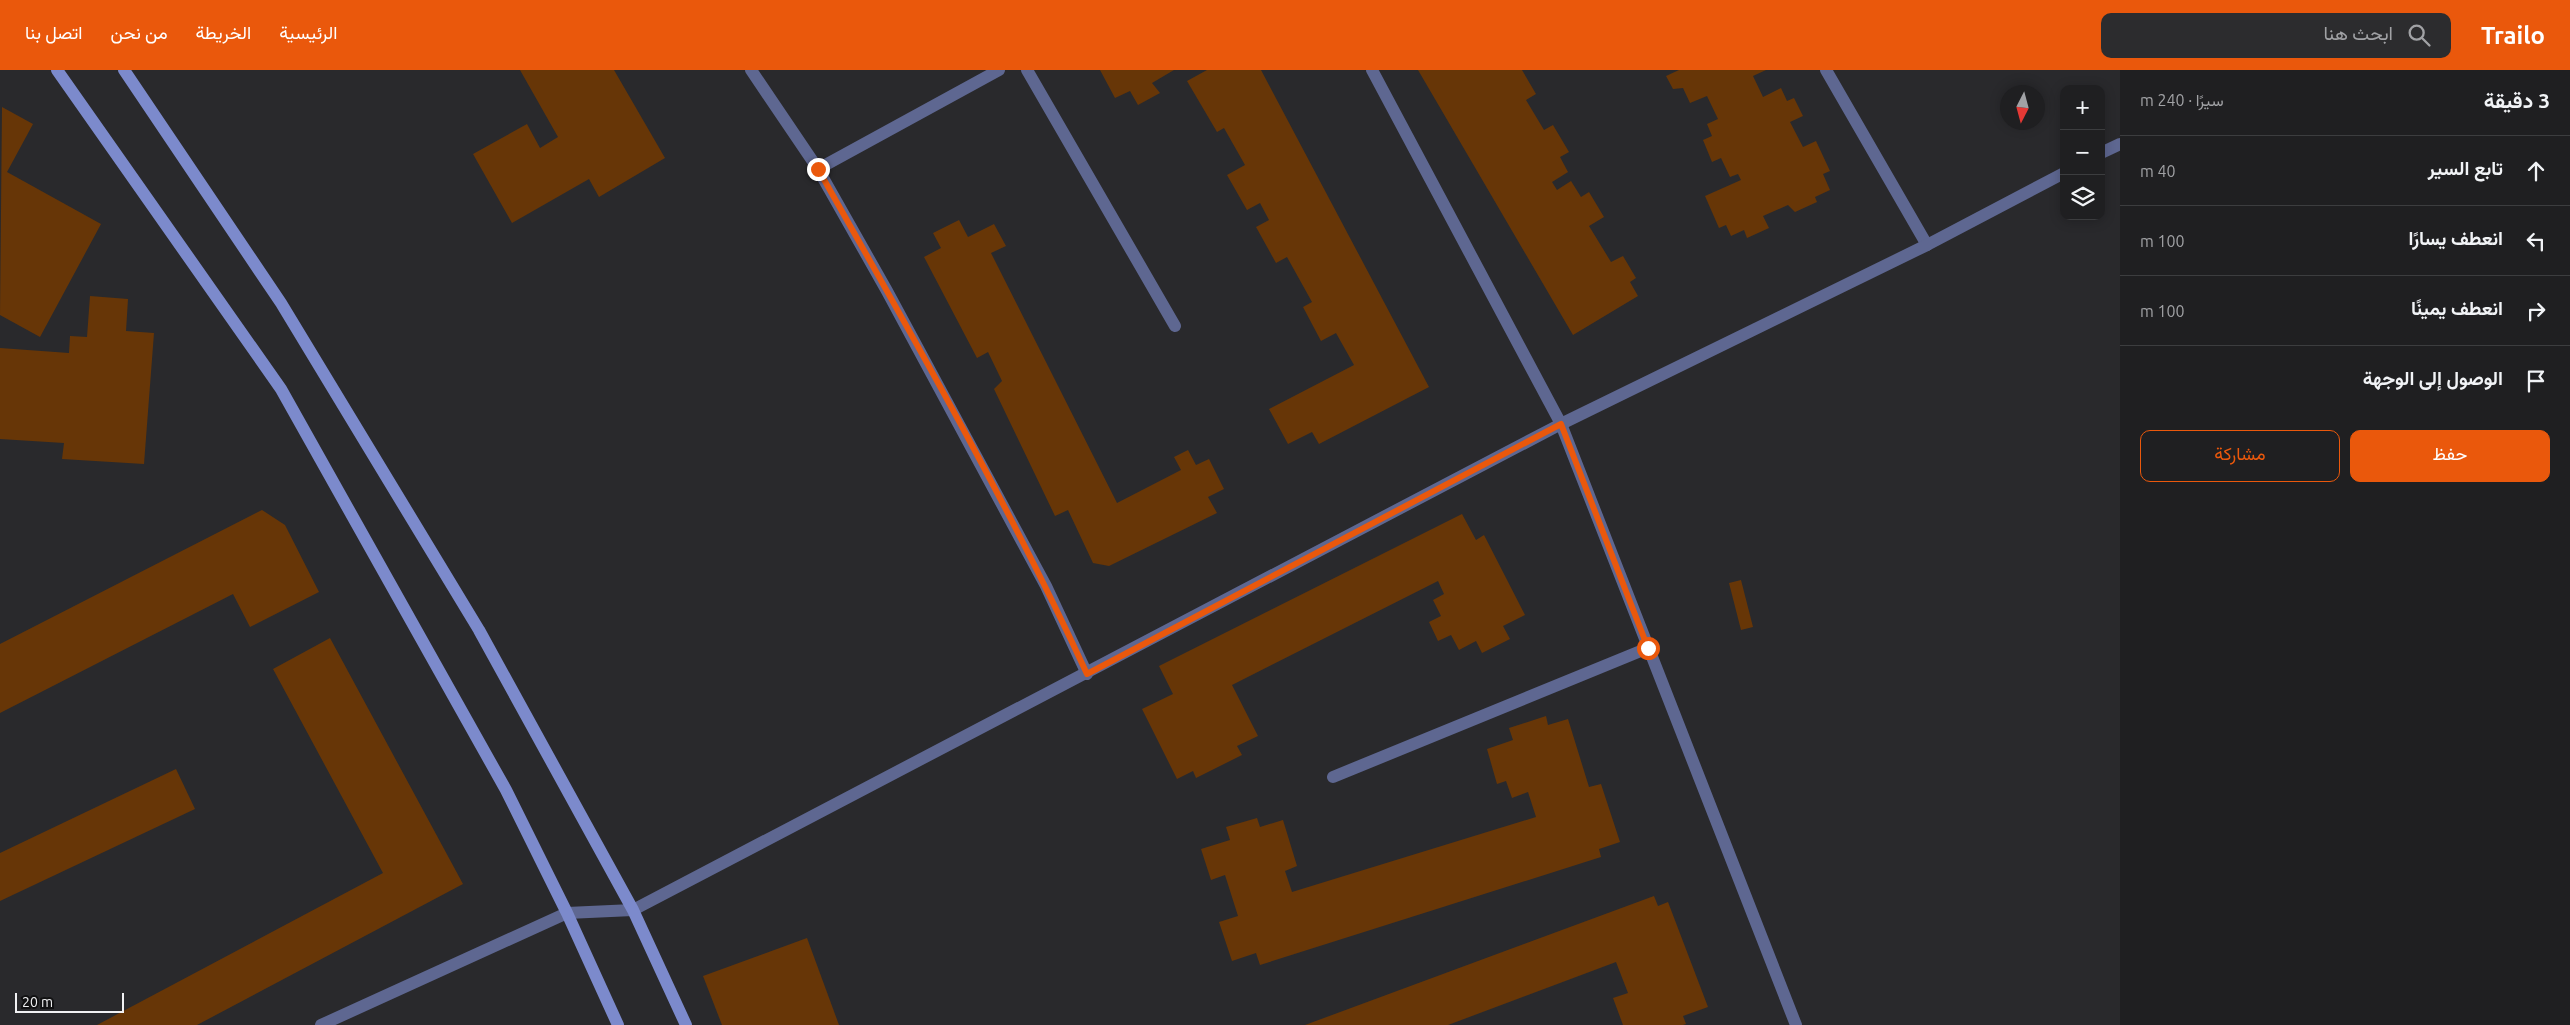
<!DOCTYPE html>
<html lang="ar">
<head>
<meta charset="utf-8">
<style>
	:root { --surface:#1f1f21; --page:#2c2c2e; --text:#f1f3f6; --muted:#a1a2a5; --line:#3c3d3f; --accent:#ea580c }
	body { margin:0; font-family:Ubuntu,Vazirmatn,sans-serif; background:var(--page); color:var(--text); direction:rtl }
	.controls { position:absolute; right:15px; top:15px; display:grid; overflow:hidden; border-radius:10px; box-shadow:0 2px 12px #0003 }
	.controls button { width:45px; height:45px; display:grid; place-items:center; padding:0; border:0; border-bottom:1px solid var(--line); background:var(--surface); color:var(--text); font:25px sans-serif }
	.compass { position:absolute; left:2000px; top:15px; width:45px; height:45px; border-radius:50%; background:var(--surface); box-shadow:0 2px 12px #0003; rotate:186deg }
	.scale { position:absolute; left:15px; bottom:12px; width:109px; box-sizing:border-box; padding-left:5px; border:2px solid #f1f1f3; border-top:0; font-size:14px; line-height:18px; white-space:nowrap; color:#f1f1f3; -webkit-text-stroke:4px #121213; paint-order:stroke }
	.stop { position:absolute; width:15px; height:15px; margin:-11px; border:4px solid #ea580c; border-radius:50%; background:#fff }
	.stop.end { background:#ea580c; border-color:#fff; box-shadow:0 1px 5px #0008 }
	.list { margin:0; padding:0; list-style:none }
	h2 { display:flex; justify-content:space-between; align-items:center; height:65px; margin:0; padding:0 20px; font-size:21px }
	h2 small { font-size:16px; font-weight:400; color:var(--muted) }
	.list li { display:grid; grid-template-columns:32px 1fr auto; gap:15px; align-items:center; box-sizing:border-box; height:70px; padding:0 20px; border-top:1px solid var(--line) }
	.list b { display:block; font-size:19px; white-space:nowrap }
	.list em { font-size:16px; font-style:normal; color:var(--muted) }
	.actions { display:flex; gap:10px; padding:15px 20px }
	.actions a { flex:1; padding:11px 0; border:1px solid var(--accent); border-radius:10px; text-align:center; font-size:18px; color:var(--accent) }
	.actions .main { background:var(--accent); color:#fff }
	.icon { flex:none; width:28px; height:28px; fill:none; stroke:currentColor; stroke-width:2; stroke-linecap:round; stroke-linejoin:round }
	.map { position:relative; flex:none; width:2120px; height:955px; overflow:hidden; direction:ltr }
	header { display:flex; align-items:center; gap:30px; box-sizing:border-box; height:70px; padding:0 25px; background:var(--accent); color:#fff }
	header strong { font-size:24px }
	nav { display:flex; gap:28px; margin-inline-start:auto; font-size:18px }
	.search { width:350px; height:45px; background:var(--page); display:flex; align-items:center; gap:12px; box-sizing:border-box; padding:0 18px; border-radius:10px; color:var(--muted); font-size:19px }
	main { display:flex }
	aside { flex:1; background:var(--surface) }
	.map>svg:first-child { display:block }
	.building { fill:#673607 }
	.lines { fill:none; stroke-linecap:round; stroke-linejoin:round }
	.service { stroke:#5e6791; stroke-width:12 }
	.minor { stroke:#5e6791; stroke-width:12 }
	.secondary { stroke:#7c8acc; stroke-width:12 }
	.route { stroke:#ea580c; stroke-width:6 }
</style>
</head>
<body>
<header>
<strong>Trailo</strong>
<div class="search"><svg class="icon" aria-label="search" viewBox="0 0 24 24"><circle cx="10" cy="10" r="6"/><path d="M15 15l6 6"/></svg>ابحث هنا</div>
<nav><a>الرئيسية</a><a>الخريطة</a><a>من نحن</a><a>اتصل بنا</a></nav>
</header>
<main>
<aside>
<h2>3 دقيقة<small>سيرًا · 240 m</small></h2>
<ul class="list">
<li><svg class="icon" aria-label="ahead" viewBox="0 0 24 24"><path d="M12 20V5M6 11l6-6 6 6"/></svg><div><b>تابع السير</b></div><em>40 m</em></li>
<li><svg class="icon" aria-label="left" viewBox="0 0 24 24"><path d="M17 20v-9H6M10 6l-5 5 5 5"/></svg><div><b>انعطف يسارًا</b></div><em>100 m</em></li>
<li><svg class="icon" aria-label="right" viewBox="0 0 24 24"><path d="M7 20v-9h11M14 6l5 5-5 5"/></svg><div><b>انعطف يمينًا</b></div><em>100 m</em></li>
<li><svg class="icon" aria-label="arrive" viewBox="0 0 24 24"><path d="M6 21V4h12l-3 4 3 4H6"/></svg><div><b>الوصول إلى الوجهة</b></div></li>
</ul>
<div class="actions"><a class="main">حفظ</a><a>مشاركة</a></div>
</aside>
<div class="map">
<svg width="2120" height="955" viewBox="0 0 2120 955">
	<rect width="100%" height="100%" fill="#29292c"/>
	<!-- building -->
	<g class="building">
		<path d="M520 0H614L665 88 599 127 589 109 512 153 473 84 527 54 540 78 558 67Z"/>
		<path d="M1100 0H1174L1152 13 1160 23 1138 35 1130 21 1115 28Z"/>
		<path d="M1207 0H1261L1429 317 1319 374 1312 362 1288 374 1269 339 1354 295 1336 263 1321 271 1303 237 1312 232 1287 187 1276 193 1256 157 1269 150 1260 133 1247 140 1227 105 1245 95 1224 58 1217 62 1187 11Z"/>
		<path d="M1418 0H1522L1536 24 1526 30 1544 60 1553 55 1569 82 1560 87 1568 102 1552 112 1557 120 1571 111 1581 127 1589 122 1604 147 1589 156 1611 192 1623 186 1636 208 1630 212 1638 226 1573 265Z"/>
		<path d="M1679 0H1766L1753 6 1763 27 1781 18 1787 31 1794 28 1803 46 1790 52 1803 77 1816 71 1830 101 1823 104 1830 120 1815 127 1817 132 1795 142 1788 135 1763 146 1769 158 1747 168 1744 160 1731 166 1726 155 1719 158 1705 126 1741 110 1738 104 1730 107 1721 88 1712 92 1703 70 1712 66 1707 54 1718 49 1707 26 1690 33 1683 18 1673 19 1666 6Z"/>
		<path d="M2 37 33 54 7 102 101 154 40 267 0 245Z"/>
		<path d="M959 150 968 167 994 154 1006 176 991 183 1117 433 1181 400 1174 387 1188 380 1196 395 1209 389 1224 419 1208 427 1217 443 1109 496 1093 493 1068 440 1055 446 994 319 1002 311 988 282 977 288 924 187 941 178 933 163Z"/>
		<path d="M90 226 128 229 126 261 154 263 144 394 62 389 64 373 0 369V278L69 283 70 266 87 267Z"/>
		<path d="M262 440 285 455 319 522 250 557 233 524 0 643V574Z"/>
		<path d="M1462 444 1476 470 1484 465 1525 545 1503 556 1510 569 1482 583 1476 571 1459 580 1451 565 1438 571 1429 552 1441 546 1433 530 1444 524 1438 511 1232 615 1258 666 1237 676 1242 685 1196 708 1193 701 1177 709 1142 639 1173 624 1159 596Z"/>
		<path d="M1741 510 1753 557 1741 560 1729 513Z"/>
		<path d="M330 568 463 814 197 955H97L383 803 273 599Z"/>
		<path d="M1546 646 1548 655 1568 649 1589 717 1601 714 1620 772 1599 779 1601 787 1260 895 1256 883 1232 891 1219 852 1238 846 1225 805 1211 810 1201 779 1230 770 1226 757 1257 748 1260 757 1283 750 1297 796 1285 801 1292 822 1536 747 1528 722 1512 728 1506 711 1497 714 1487 679 1513 670 1509 658Z"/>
		<path d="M176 699 195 739 0 831V783Z"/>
		<path d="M1654 826 1658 836 1668 832 1708 937 1683 946 1686 954 1683 955H1623L1613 928 1628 923 1616 892 1448 955H1305Z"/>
		<path d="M807 868 839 955H722L703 906Z"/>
	</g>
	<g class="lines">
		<!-- service -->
		<g class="service">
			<path d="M1027 0 1175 256"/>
			<path d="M818 99 999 0"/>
		</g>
		<!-- minor -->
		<g class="minor">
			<path d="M751 0 818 99 887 221 1046 516 1087 604"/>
			<path d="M1372 0 1561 354 1796 955"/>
			<path d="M1826 0 1927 175"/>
			<path d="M2101 83 2120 74"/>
			<path d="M1333 707 1648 578"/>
			<path d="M321 955 567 843 633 840 1561 354 1927 175 2064 103"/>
		</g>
		<!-- secondary -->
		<g class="secondary">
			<path d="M57 0 281 319 506 720 567 843 618 955"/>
			<path d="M124 0 281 233 479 560 633 840 686 955"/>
		</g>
	</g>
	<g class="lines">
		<!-- route -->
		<path class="route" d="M818 99C912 265 1007 431 1087 604L1561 354 1648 578"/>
	</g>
</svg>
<div class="controls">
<button>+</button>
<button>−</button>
<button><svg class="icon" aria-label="layers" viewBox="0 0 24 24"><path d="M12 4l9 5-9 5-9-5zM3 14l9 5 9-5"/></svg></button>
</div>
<svg class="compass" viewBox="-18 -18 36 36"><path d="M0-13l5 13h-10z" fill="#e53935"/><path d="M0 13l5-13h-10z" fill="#a1a2a5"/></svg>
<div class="scale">20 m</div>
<div class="stop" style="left:1648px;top:578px"></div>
<div class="stop end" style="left:818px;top:99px"></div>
</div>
</main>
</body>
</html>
